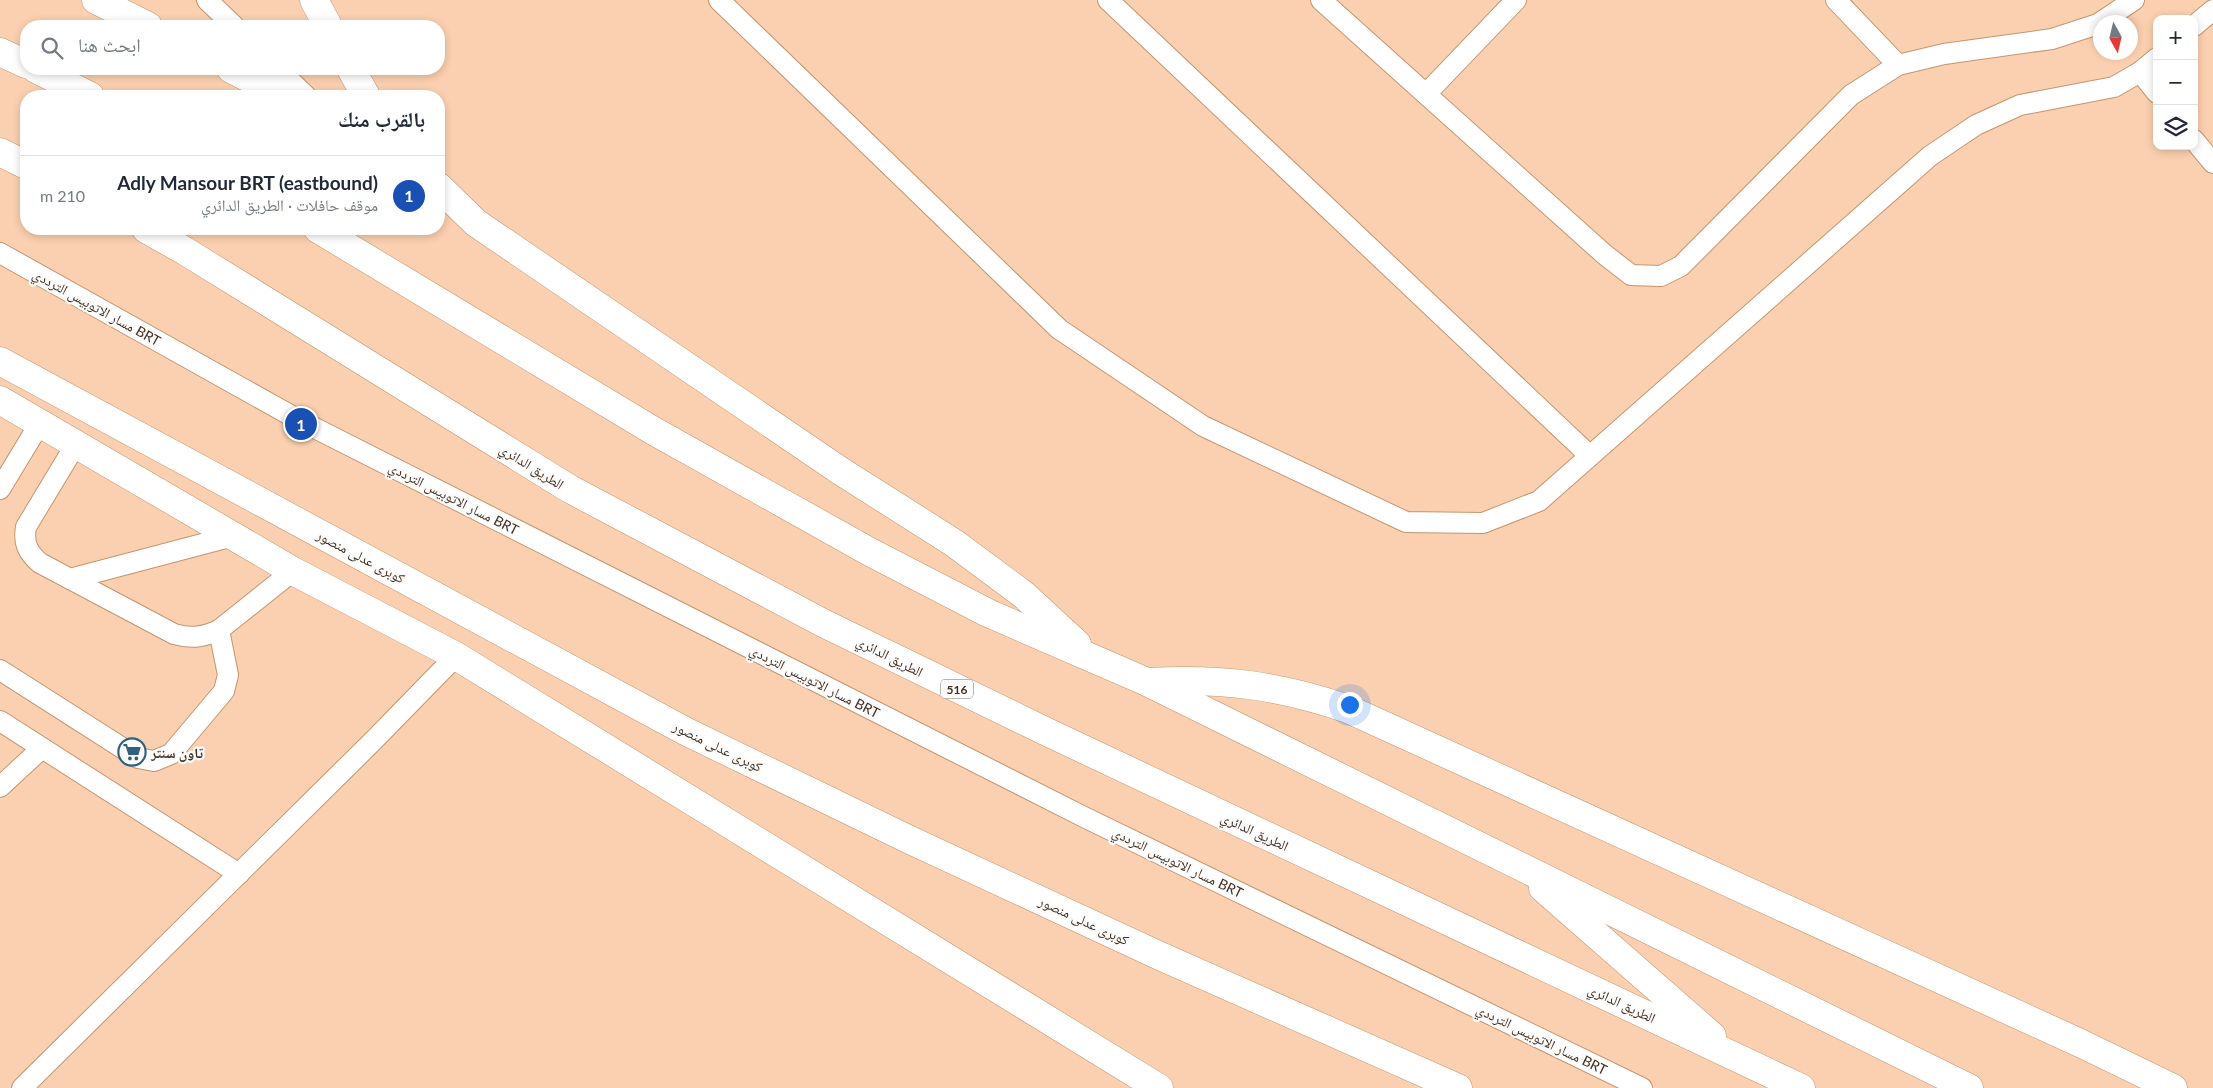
<!DOCTYPE html>
<html lang="ar">
<head>
<meta charset="utf-8">
<style>
	:root { --surface:#fff; --page:#f2f2f3; --text:#1f2937; --muted:#747a83; --line:#e0e1e3; --accent:#7c3aed }
	body { margin:0; font-family:Lato,"Noto Naskh Arabic",sans-serif; background:var(--page); color:var(--text); direction:rtl }
	.controls { position:absolute; right:15px; top:15px; display:grid; overflow:hidden; border-radius:10px; box-shadow:0 2px 8px #0003 }
	.controls button { width:45px; height:45px; display:grid; place-items:center; padding:0; border:0; border-bottom:1px solid var(--line); background:var(--surface); color:var(--text); font:25px sans-serif }
	.compass { position:absolute; left:2093px; top:15px; width:45px; height:45px; border-radius:50%; background:var(--surface); box-shadow:0 2px 8px #0003; rotate:172deg }
	.you { position:absolute; left:1349px; top:704px; width:18px; height:18px; margin:-12px; border:4px solid #fff; border-radius:50%; background:#1a73e8; box-shadow:0 0 0 8px #1a73e833 }
	.badge { display:grid; place-items:center; width:32px; height:32px; border-radius:50%; background:var(--accent); color:#fff; font-size:16px; font-weight:700 }
	.pin { position:absolute; translate:-50% -50%; border:2px solid #fff; box-shadow:0 1px 5px #0006 }
	.list { margin:0; padding:0; list-style:none }
	h2 { display:flex; justify-content:space-between; align-items:center; height:65px; margin:0; padding:0 20px; font-size:21px }
	h2 small { font-size:16px; font-weight:400; color:var(--muted) }
	.list li { display:grid; grid-template-columns:32px 1fr auto; gap:15px; align-items:center; box-sizing:border-box; height:80px; padding:0 20px; border-top:1px solid var(--line) }
	.list b { display:block; font-size:19px; white-space:nowrap }
	.list p { margin:0; font-size:16px; white-space:nowrap; color:var(--muted) }
	.list em { font-size:16px; font-style:normal; color:var(--muted) }
	.icon { flex:none; width:28px; height:28px; fill:none; stroke:currentColor; stroke-width:2; stroke-linecap:round; stroke-linejoin:round }
	.map { position:relative; flex:none; width:2213px; height:1088px; overflow:hidden; direction:ltr }
	.search { position:absolute; background:var(--surface); box-shadow:0 2px 8px #0003; left:20px; top:20px; width:425px; height:55px; display:flex; align-items:center; gap:12px; box-sizing:border-box; padding:0 18px; border-radius:20px; color:var(--muted); font-size:19px }
	.panel { position:absolute; background:var(--surface); box-shadow:0 2px 8px #0003; left:20px; top:90px; width:425px; height:145px; border-radius:20px; direction:rtl }
	.map>svg:first-child { display:block }
	.lines { fill:none; stroke-linecap:round; stroke-linejoin:round }
	.service-casing { stroke:#c6946d; stroke-width:22 }
	.secondary-casing { stroke:#c6946d; stroke-width:29 }
	.motorway-casing { stroke:#c6946d; stroke-width:29 }
	.service { stroke:#fff; stroke-width:20 }
	.secondary { stroke:#fff; stroke-width:28 }
	.motorway { stroke:#fff; stroke-width:28 }
	.labels { text-anchor:middle; dominant-baseline:central; stroke-width:4.5; stroke-linejoin:round; paint-order:stroke }
	.shield { fill:#fbfbfb; stroke:#7c6d62; stroke-width:1 }
	.shield-label { font-size:12px; font-weight:bold; fill:#453020 }
	.street-label { font-size:14px; fill:#453020; stroke:#fbfbfb }
	.poi-label { font-size:14px; font-weight:bold; fill:#453020; stroke:#fbfbfb; text-anchor:start }
</style>
</head>
<body>
<div class="map">
<svg width="2213" height="1088" viewBox="0 0 2213 1088">
	<rect width="100%" height="100%" fill="#fbd0b0"/>
	<g class="lines">
		<!-- service casing -->
		<g class="service-casing">
			<g id="service">
				<path d="M207 0 234 26"/>
				<path d="M719 0 1059 329 1203 426 1406 522 1483 523 1539 501 1930 156 1976 125 2020 105 2114 87 2140 72 2157 58"/>
				<path d="M1108 0 1590 456"/>
				<path d="M1321 0 1604 254 1631 275 1661 276 1681 266 1851 95 1898 65 1944 54 2052 39 2098 24 2134 0"/>
				<path d="M1836 0 1898 65"/>
				<path d="M2194 26 2213 10"/>
				<path d="M278 69 306 96"/>
				<path d="M2140 72 2157 93"/>
				<path d="M1426 94 1516 0"/>
				<path d="M2194 140 2213 163"/>
				<path d="M0 253 299 420 1084 817 1642 1088"/>
				<path d="M76 444 26 527C23 543 28 553 40 563L174 634C191 639 204 637 219 630L293 571"/>
				<path d="M0 489 40 423"/>
				<path d="M70 579 233 536"/>
				<path d="M0 670 138 758 154 761 171 754 224 691 228 675 219 630"/>
				<path d="M0 721 239 874"/>
				<path d="M0 787 42 748"/>
				<path d="M22 1088 375 739 456 656"/>
			</g>
		</g>
		<!-- secondary casing -->
		<g class="secondary-casing">
			<path id="secondary" d="M0 400 293 571 456 656 1159 1088"/>
		</g>
		<!-- motorway casing -->
		<g class="motorway-casing">
			<g id="motorway">
				<path d="M96 0 148 26"/>
				<path d="M314 0 328 26"/>
				<path d="M0 52 26 64"/>
				<path d="M36 69 90 96"/>
				<path d="M231 69 285 96"/>
				<path d="M351 69 366 96"/>
				<path d="M0 152 26 165"/>
				<path d="M439 187 476 223 839 470 954 543 1024 595 1077 644"/>
				<path d="M146 229 185 251 570 489 823 623 1045 731 1801 1088"/>
				<path d="M318 229 652 430 870 552 988 613 1147 682 1969 1088"/>
				<path d="M0 361 685 731 910 840 1160 956 1458 1088"/>
				<path d="M1148 682C1222 678 1277 685 1348 709L2080 1043 2173 1088"/>
				<path d="M1543 888 1712 1036"/>
			</g>
		</g>
		<!-- service -->
		<use href="#service" class="service"/>
		<!-- secondary -->
		<use href="#secondary" class="secondary"/>
		<!-- motorway -->
		<use href="#motorway" class="motorway"/>
	</g>
	<!-- icons -->
	<defs>
		<g id="supermarket-ring" transform="scale(1.4375)"><circle r="9.5" fill="#fbfbfb" stroke="#2f607e" stroke-width="1.5"/><path d="M-6-5.5h2.5l.6 2H6L4.5 2H-2.5L-4.4-4H-6ZM-1.5 3.2a1.3 1.3 0 1 0 .1 0ZM3 3.2a1.3 1.3 0 1 0 .1 0Z" fill="#2f607e"/></g>
	</defs>
	<g fill-rule="evenodd">
		<use href="#supermarket-ring" x="132" y="752"/>
	</g>
	<g class="labels">
		<!-- shield labels -->
		<rect class="shield" x="941" y="679.5" width="32" height="19" rx="4"/>
		<g class="shield-label">
			<text x="957" y="689">516</text>
		</g>
		<!-- street labels -->
		<g class="street-label">
			<text transform="translate(97 307) rotate(29)">مسار الاتوبيس الترددي BRT</text>
			<text transform="translate(532 466) rotate(32)">الطريق الدائري</text>
			<text transform="translate(454 498) rotate(27)">مسار الاتوبيس الترددي BRT</text>
			<text transform="translate(361 556) rotate(28)">كوبرى عدلى منصور</text>
			<text transform="translate(890 656) rotate(27)">الطريق الدائري</text>
			<text transform="translate(815 681) rotate(27)">مسار الاتوبيس الترددي BRT</text>
			<text transform="translate(718 746) rotate(26)">كوبرى عدلى منصور</text>
			<text transform="translate(1255 831) rotate(25)">الطريق الدائري</text>
			<text transform="translate(1178 862) rotate(26)">مسار الاتوبيس الترددي BRT</text>
			<text transform="translate(1084 920) rotate(25)">كوبرى عدلى منصور</text>
			<text transform="translate(1622 1003) rotate(25)">الطريق الدائري</text>
			<text transform="translate(1542 1039) rotate(26)">مسار الاتوبيس الترددي BRT</text>
		</g>
		<!-- poi labels -->
		<g class="poi-label">
			<text x="151" y="752">تاون سنتر</text>
		</g>
	</g>
</svg>
<div class="controls">
<button>+</button>
<button>−</button>
<button><svg class="icon" aria-label="layers" viewBox="0 0 24 24"><path d="M12 4l9 5-9 5-9-5zM3 14l9 5 9-5"/></svg></button>
</div>
<svg class="compass" viewBox="-18 -18 36 36"><path d="M0-13l5 13h-10z" fill="#e53935"/><path d="M0 13l5-13h-10z" fill="#747a83"/></svg>
<div class="you"></div>
<div class="pin badge" style="left:301px;top:424px;background:#1a4fb4">1</div>
<div class="search"><svg class="icon" aria-label="search" viewBox="0 0 24 24"><circle cx="10" cy="10" r="6"/><path d="M15 15l6 6"/></svg>ابحث هنا</div>
<section class="panel">
<h2>بالقرب منك<small></small></h2>
<ul class="list">
<li><span class="badge" style="background:#1a4fb4">1</span><div><b>Adly Mansour BRT (eastbound)</b><p>موقف حافلات · الطريق الدائري</p></div><em>210 m</em></li>
</ul>
</section>
</div>
</body>
</html>
